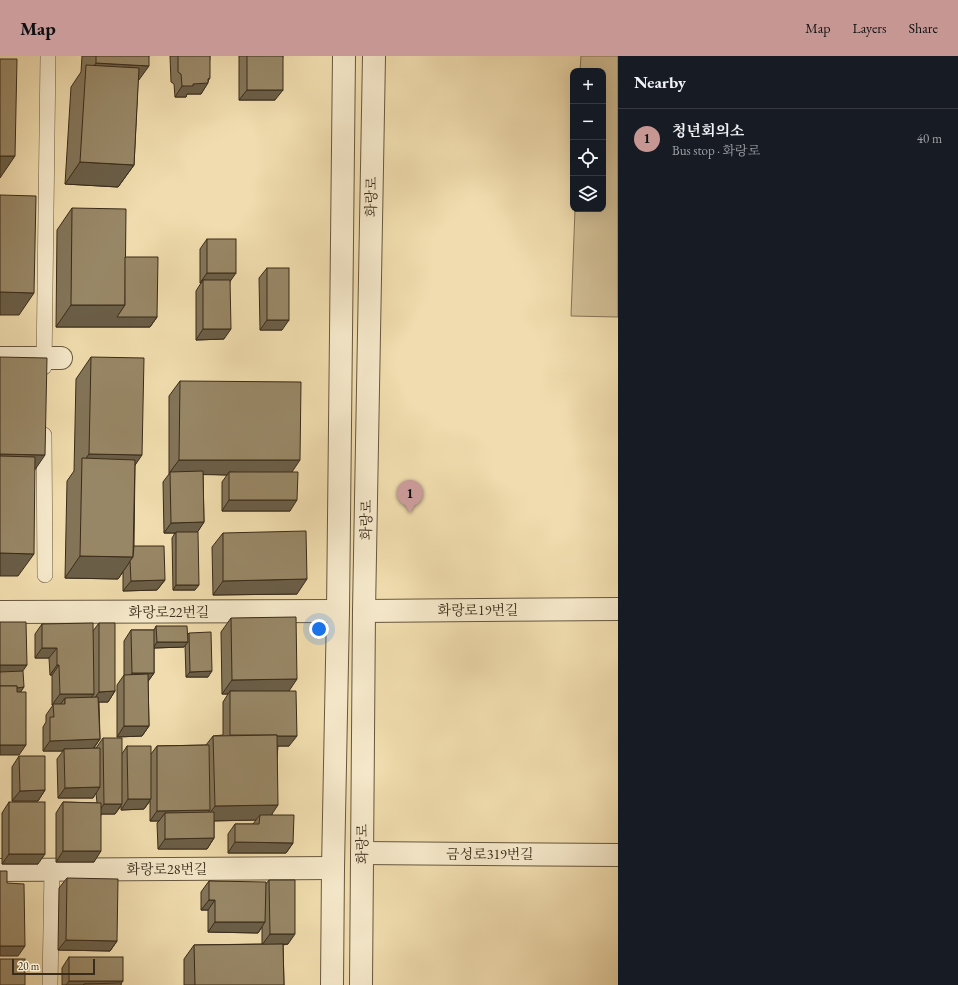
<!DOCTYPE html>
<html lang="en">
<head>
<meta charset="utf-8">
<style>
	:root { --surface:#171b24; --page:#242831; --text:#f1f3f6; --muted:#9ea1a6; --line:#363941; --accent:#c59692 }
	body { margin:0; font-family:"EB Garamond","Noto Serif KR",serif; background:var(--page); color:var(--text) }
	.controls { position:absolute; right:12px; top:12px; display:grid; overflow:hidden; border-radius:8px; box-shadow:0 4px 16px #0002 }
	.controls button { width:36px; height:36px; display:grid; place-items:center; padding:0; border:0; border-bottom:1px solid var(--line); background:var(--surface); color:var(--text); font:20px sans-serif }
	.scale { position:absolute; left:12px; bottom:10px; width:83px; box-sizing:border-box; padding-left:4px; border:2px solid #392b19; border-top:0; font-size:11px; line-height:14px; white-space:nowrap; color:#392b19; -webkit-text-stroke:3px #f5e8ca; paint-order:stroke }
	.you { position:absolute; left:319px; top:573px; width:14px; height:14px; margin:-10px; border:3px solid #fff; border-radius:50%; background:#1a73e8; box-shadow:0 0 0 6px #1a73e833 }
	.badge { display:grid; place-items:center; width:26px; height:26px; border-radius:50%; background:var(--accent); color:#111; font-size:13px; font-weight:700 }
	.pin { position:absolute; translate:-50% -33px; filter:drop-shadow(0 1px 2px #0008) }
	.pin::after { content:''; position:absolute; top:21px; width:14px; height:12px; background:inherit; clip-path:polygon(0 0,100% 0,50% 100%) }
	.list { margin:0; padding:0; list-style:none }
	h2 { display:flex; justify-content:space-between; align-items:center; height:52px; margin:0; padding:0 16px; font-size:17px }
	h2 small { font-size:13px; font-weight:400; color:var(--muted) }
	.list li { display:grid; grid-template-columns:26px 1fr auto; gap:12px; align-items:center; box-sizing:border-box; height:60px; padding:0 16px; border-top:1px solid var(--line) }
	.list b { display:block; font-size:15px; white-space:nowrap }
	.list p { margin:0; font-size:13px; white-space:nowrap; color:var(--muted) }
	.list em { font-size:13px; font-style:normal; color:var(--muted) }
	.icon { flex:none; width:22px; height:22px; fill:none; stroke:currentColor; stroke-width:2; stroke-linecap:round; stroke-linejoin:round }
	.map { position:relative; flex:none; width:618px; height:929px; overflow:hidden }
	header { display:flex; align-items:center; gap:24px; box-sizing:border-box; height:56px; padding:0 20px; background:var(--accent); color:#111 }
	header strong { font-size:19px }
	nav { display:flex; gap:22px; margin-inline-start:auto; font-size:14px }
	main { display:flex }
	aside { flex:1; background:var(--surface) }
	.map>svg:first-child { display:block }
	.green { fill:#d1be95; stroke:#857457 }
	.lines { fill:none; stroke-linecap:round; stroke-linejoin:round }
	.service-casing { stroke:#67573e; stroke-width:16 }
	.minor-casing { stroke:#67573e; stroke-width:24 }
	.tertiary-casing { stroke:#67573e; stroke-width:24 }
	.service { stroke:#f5e8ca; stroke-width:15 }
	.minor { stroke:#f5e8ca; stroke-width:22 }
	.tertiary { stroke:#f5e8ca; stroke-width:22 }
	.wall { fill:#837458; stroke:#392b19 }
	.shaded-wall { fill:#6a5e47; stroke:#392b19 }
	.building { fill:#988766; stroke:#392b19 }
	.labels { text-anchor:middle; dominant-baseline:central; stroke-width:3; stroke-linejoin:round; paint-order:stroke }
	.street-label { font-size:14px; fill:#392b19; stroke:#f5e8ca }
</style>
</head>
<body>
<header>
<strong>Map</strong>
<nav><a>Map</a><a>Layers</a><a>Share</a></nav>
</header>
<main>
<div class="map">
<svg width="618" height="929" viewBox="0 0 618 929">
	<rect width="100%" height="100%" fill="#f0dcae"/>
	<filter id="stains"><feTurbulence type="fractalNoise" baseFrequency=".005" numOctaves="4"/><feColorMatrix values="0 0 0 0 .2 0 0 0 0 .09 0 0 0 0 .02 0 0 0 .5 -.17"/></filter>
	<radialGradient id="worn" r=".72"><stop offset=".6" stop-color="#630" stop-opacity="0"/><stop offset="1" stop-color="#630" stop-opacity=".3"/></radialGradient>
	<!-- green -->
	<path class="green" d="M581 0H618V261L571 260 575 153H603V15H580Z"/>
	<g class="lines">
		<!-- service casing -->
		<g class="service-casing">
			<g id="service">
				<path d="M44 311 48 0"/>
				<path d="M44 379 45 519"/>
				<path d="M50 929 52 814"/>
			</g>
		</g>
		<!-- minor casing -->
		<g class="minor-casing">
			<g id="minor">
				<path d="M0 302H61"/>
				<path d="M364 555 618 553"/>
				<path d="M0 556 338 555"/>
				<path d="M362 797 618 799"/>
				<path d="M0 814 333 812"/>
			</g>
		</g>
		<!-- tertiary casing -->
		<g class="tertiary-casing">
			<g id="tertiary">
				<path d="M332 929 333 812 338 555 344 0"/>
				<path d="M361 929 364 555 374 0"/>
			</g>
		</g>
		<!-- service -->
		<use href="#service" class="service"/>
		<!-- minor -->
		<use href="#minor" class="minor"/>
		<!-- tertiary -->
		<use href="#tertiary" class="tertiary"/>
	</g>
	<!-- wall -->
	<g class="wall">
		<path d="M82 0H149L138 25 134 109 118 131 65 128 71 31 81 16Z"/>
		<path d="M170 0H210L208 26 201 38H187L186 41H175L174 28 171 26Z"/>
		<path d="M239 0H283L275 44H239Z"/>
		<path d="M72 152 125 201 157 261 150 271H56L57 174Z"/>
		<path d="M207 183 230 225 224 283 196 284V235L201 227H200V193Z"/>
		<path d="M267 212 282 274H260L259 222Z"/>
		<path d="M91 301 135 409 134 490 165 524 157 534 123 535V516L118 523 65 522 67 425 74 415 76 323Z"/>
		<path d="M180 325 292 416 290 455H222V426L227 419 203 418 204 466 197 476 195 534H173L172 482 175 477H164L163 426 169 418V340Z"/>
		<path d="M223 477 297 538 213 539 212 491Z"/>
		<path d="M231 562 288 635 289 690H278L272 759 293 787 286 797H228V778L235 768H253L256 764 214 765V782L207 793H158L157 767 159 765H150V745L144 753 121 754V750L115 758H101L94 806H56V757L63 746 97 747 96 737 93 742H58L57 703 63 695H43V671L46 666V659L53 649H52V619H50L49 602H35V578L42 568 93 575 99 567 115 635 108 646H99L100 683 94 692H96L103 682 122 698 127 690 151 698 157 690 206 689 213 680 223 679V646L228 638H222L221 576Z"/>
		<path d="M156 570 187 579 189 577 208 621H186L185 589 184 591 154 592V617L148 625 149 670 142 680 117 681V629L124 619V585L131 574H154Z"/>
		<path d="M19 700 45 734 38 745H12V711Z"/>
		<path d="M9 746 38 808H2V757Z"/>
		<path d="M67 822 117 885 110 895 58 894 59 832Z"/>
		<path d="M269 824 288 888 283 889 284 929H184V903L194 889 262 888V871L258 877 208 876V854H201V836L209 825 265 829Z"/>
		<path d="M69 901 121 927V929H62V912Z"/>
	</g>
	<!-- shaded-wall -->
	<g class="shaded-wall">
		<path d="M96 7 149 10 133 32 85 22Z"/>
		<path d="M210 22 207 27H208L201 38H187L186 41H175L182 30 193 28 208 23Z"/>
		<path d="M247 34H283L275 44H239Z"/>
		<path d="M0 100H15L0 122Z"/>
		<path d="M80 106 134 109 118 131 65 128Z"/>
		<path d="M207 217H236L229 227 203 224 201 227H200Z"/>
		<path d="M0 236 34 237 19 259H0Z"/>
		<path d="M71 249H125L157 261 150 271H56Z"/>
		<path d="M267 264H289L282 274H260Z"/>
		<path d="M203 273H231L224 283 196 284Z"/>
		<path d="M0 398 45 399 30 421 0 420Z"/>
		<path d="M89 398 142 399 127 421 82 408Z"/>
		<path d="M179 404H300L290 419 229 416 227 419 170 418V416Z"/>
		<path d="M229 444H297L290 455H222Z"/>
		<path d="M204 466 197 477H164L171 467Z"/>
		<path d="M0 497 34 498 18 520H0Z"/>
		<path d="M80 500 133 501 118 523 65 522Z"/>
		<path d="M307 523 297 538 213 539 223 525Z"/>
		<path d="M165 524 157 534 123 535 131 525Z"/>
		<path d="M176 529H199L195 534H173Z"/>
		<path d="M157 586H188L184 591 153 592Z"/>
		<path d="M42 592H57L49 602H35Z"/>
		<path d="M0 609H27L20 619H0Z"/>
		<path d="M57 609H59L52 619H50Z"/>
		<path d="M212 615 208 621H186L190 616Z"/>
		<path d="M132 617H154L147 627H124Z"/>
		<path d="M297 623 287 638 230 635 228 638H222L232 624Z"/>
		<path d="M24 631 20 637 0 632Z"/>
		<path d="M115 635 108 646H92L99 636Z"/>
		<path d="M60 638H94L87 648H65V642L60 649H52Z"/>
		<path d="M124 670H149L142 680 117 681Z"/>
		<path d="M230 680H297L289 690H223Z"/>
		<path d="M100 683 92 694 64 693 63 695H43L50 685Z"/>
		<path d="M0 689H26L19 699H0Z"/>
		<path d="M100 731 93 742H58L65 732Z"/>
		<path d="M45 734 38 745H12L20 735Z"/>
		<path d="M128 743H151L144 753 121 754Z"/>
		<path d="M104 748H122L115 758H97Z"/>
		<path d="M278 749 268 764 260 759 256 764 204 765 215 750Z"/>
		<path d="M210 754 202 764 165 757 159 765H150L157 755Z"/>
		<path d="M214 782 207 793H158L165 783Z"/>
		<path d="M235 786 293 787 286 797H228Z"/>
		<path d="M63 795H101L94 806H56Z"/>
		<path d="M9 798H45L38 808H2Z"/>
		<path d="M209 844H215L208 854H201Z"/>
		<path d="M215 866H265L258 877 208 876Z"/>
		<path d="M270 878H295L288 888 262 889Z"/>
		<path d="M66 884 117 885 110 895 58 894Z"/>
		<path d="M0 890H25L18 900H0Z"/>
		<path d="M69 925H123L120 929 84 928 83 929H66Z"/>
	</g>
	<!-- building -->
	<g class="building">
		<path d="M96 0H149V10L96 7Z"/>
		<path d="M178 0H210V22L208 23V27L193 28V30H182L181 18 178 16Z"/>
		<rect x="247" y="0" width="36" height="34"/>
		<path d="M0 3H17L15 100H0Z"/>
		<path d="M86 9 139 12 134 109 80 106Z"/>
		<path d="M0 139 36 140 34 237 0 236Z"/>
		<path d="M72 152 126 153 125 249H71Z"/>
		<rect x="207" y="183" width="29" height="34"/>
		<path d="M125 201H158L157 261H117L125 249Z"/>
		<rect x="267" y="212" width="22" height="52"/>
		<path d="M203 224H230L231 273H203Z"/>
		<path d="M0 301 47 302 45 399 0 398Z"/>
		<path d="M91 301 144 302 142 399 89 398Z"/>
		<path d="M180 325 301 326 300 404H179Z"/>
		<path d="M0 400 35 401 34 498 0 497Z"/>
		<path d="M82 402 135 404 133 501 80 500Z"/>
		<path d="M203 415 204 466 171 467 170 416Z"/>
		<path d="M229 416H298L297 444H229Z"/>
		<path d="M306 475 307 523 223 525V477Z"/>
		<path d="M176 476H198L199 529H176Z"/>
		<path d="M134 490H164L165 524 131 525 130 505 133 501Z"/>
		<path d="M296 561 297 623 232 624 231 562Z"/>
		<path d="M0 566H26L27 609H0Z"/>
		<path d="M93 567 94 638H60L59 609H57V592H42V568Z"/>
		<path d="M99 567H115V635L99 636Z"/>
		<path d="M156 570H187L188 586H157Z"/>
		<path d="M131 574H154V617H132Z"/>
		<path d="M211 576 212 615 190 616 189 577Z"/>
		<path d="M23 615 24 631 17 632V630H0V616Z"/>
		<path d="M148 618 149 670H124V619Z"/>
		<path d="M0 630H17V636H26V689H0Z"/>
		<path d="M230 635H296L297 680H278L277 679H230Z"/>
		<path d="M98 641 100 683 50 685V661H54L53 648H65V642Z"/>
		<path d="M277 679 278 749 215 750 213 680Z"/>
		<path d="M103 682H122V748H104Z"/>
		<path d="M209 689 210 754 157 755V690Z"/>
		<path d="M127 690H151V743H128Z"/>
		<path d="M100 692V731L65 732 64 693Z"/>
		<path d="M19 700H45V734L20 735Z"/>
		<rect x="9" y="746" width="36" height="52"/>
		<path d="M63 746 101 747V795H63Z"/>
		<path d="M214 756V782L165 783V757Z"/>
		<path d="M260 759H294L293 787 235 786V768H259Z"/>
		<path d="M0 815H7V827L24 828 25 890H0Z"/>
		<path d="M67 822 118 823 117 885 66 884Z"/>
		<path d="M269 824H295V878H270Z"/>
		<path d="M209 825 266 826 265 866H215V844H209Z"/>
		<path d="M283 888 284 929H195L194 889Z"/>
		<rect x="69" y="901" width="54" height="24"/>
		<rect x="0" y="903" width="25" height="26"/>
		<path d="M121 927V929H84V928Z"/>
	</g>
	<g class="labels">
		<!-- street labels -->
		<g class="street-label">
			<text transform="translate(371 141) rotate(-89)">화랑로</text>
			<text transform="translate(366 464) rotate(-89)">화랑로</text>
			<text x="478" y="554">화랑로19번길</text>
			<text x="169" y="556">화랑로22번길</text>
			<text transform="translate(362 788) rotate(-90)">화랑로</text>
			<text x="490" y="798">금성로319번길</text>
			<text x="167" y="813">화랑로28번길</text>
		</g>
	</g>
	<rect width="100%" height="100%" filter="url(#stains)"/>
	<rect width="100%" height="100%" fill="url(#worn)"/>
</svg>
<div class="controls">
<button>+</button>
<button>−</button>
<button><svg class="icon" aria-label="locate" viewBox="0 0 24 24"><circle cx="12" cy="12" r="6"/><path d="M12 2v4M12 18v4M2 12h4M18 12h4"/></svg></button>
<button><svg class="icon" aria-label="layers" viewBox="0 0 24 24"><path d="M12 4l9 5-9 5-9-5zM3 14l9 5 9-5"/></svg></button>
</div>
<div class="scale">20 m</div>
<div class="you"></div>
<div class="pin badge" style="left:410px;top:457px">1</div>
</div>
<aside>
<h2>Nearby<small></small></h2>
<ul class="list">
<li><span class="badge">1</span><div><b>청년회의소</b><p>Bus stop · 화랑로</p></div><em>40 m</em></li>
</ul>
</aside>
</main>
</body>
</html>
